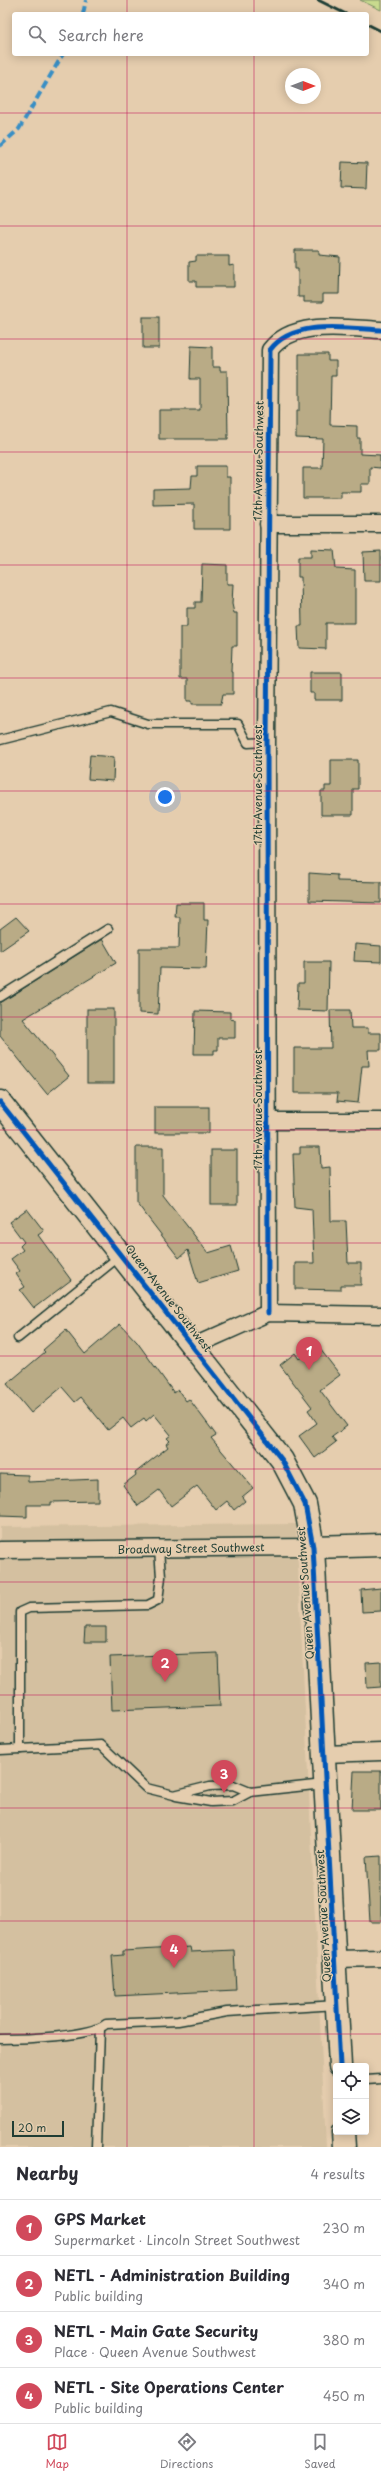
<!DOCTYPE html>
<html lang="en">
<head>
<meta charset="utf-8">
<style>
	:root { --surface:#fff; --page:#f7f7f7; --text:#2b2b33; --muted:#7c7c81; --line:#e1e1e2; --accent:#d1495b }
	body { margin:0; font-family:"Playpen Sans",sans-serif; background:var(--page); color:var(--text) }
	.controls { position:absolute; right:12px; bottom:12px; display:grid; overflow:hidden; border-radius:4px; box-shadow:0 2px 10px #0003 }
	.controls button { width:36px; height:36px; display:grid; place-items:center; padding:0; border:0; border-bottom:1px solid var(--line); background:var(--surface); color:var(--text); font:20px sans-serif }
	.compass { position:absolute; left:285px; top:68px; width:36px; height:36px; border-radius:50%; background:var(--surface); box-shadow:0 2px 10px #0003; rotate:90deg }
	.scale { position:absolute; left:12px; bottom:10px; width:52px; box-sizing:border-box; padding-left:4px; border:2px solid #1f3d34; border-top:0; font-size:11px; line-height:14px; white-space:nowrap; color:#1f3d34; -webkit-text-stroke:3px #e5cdae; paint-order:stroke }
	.you { position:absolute; left:165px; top:797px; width:14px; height:14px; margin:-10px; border:3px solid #fff; border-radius:50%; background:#1a73e8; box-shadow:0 0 0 6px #1a73e833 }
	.badge { display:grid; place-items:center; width:26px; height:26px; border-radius:50%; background:var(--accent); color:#fff; font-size:13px; font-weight:700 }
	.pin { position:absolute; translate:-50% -33px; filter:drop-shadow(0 1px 2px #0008) }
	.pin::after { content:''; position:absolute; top:21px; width:14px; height:12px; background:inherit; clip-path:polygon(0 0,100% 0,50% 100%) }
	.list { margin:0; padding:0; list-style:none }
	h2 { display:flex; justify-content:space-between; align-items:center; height:52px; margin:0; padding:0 16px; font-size:17px }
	h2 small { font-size:13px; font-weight:400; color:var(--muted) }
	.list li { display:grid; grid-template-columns:26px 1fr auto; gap:12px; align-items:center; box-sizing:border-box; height:56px; padding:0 16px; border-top:1px solid var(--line) }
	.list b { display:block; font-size:15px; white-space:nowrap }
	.list p { margin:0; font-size:13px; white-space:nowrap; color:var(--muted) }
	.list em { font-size:13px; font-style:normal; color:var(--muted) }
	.icon { flex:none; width:22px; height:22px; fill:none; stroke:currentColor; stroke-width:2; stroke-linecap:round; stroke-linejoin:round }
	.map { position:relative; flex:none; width:381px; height:2147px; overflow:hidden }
	.search { position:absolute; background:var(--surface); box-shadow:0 2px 10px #0003; left:12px; right:12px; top:12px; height:44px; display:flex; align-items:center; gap:10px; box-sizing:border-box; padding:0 14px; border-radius:4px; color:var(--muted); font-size:15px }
	.sheet { height:276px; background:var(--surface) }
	nav { display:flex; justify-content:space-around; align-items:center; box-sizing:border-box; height:56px; border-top:1px solid var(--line); background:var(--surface); font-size:11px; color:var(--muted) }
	nav a { display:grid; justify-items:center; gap:2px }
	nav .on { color:var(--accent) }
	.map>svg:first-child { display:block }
	.built { fill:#d4c0a0 }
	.green { fill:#c8da8e; stroke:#748c61 }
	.building { fill:#b9ab86; stroke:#1f3d34 }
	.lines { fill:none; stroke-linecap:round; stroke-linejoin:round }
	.lane-casing { stroke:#1f3d34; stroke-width:11 }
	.street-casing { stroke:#1f3d34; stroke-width:19 }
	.secondary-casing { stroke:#1f3d34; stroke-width:25 }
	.lane { stroke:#e5cdae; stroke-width:8 }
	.street { stroke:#e5cdae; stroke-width:16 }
	.secondary { stroke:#e5cdae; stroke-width:22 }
	.rail { stroke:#1f3d34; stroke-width:3 }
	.quiet { stroke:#378ec5; stroke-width:4; stroke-dasharray:8 4; stroke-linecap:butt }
	.cycleway-casing { stroke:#e5cdae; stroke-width:8 }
	.cycleway { stroke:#0057b8; stroke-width:5 }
	.grid { fill:none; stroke:#c2185b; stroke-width:1; stroke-opacity:0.55 }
	.labels { text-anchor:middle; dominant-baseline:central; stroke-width:3; stroke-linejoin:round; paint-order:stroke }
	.street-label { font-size:11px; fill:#1f3d34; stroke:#e5cdae }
</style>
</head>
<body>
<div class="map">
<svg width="381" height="2147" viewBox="0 0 381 2147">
	<rect width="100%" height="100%" fill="#e5cdae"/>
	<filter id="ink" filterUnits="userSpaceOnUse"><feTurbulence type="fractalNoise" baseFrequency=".025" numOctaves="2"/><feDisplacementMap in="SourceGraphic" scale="8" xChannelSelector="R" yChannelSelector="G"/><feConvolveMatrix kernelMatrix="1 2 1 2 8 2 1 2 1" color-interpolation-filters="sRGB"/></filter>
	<g filter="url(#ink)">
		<!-- built -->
		<path class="built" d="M296 1524 326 2147H0V1527Z"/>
		<!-- green -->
		<path class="green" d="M360 0H381V10Z"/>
		<!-- building -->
		<g class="building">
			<path d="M342 162 367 163 366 189 341 188Z"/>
			<path d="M295 250H319V255L340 257 339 294H323V302H304V297H298V269H295Z"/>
			<path d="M196 256H229V266L234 265V287H196V281H189V262L196 261Z"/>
			<rect x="143" y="317" width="16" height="31"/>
			<path d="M191 346 212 347V367H220V371H227L228 439H159V410H200V379H190Z"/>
			<path d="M299 354H328V361H336V376H331L330 425 357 426V438H360V454L380 455V468L370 467V484H361V492H341V498H303V468H322L323 439 296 438V411H299Z"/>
			<path d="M197 466H226V477H230V529H194V504L153 505V489L191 488 192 476H197Z"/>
			<path d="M311 549 334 550 336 569 355 570V623H326V649L299 648 298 626H302L301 577H298V557H311Z"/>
			<path d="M381 551V581H364L363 552Z"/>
			<path d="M202 564 227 565V584H233L232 604 234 613H237V646H232L231 672H233V694H223L221 704H192V701H187V679H180V627H187V608H195V602H201Z"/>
			<path d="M310 672H342V700H314V693H310Z"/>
			<path d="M90 755 114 757 113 781 88 779Z"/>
			<path d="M331 760H358V789H353V815H321V791H325V786H331Z"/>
			<path d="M309 873 337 875V881L381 882V903L309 901Z"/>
			<path d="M176 903H204V920H208L206 969 160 968 158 1014 139 1013V948H179L180 917H175Z"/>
			<path d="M16 917 29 931 0 951V929Z"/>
			<path d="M102 939 116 963 23 1019 69 1076 47 1094 0 1036V1003Z"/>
			<path d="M355 944 381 946V962L354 961Z"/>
			<path d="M304 962H329L328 1011 297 1010 298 983H304Z"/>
			<rect x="87" y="1009" width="27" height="74"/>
			<path d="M330 1010H350L351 1028H368V1033H381V1050H368L369 1066H362L358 1103 337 1101 338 1093H294V1048H331Z"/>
			<path d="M195 1011 230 1012V1019L235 1020V1038H218V1050H214V1054H194Z"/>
			<rect x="155" y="1107" width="54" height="26"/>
			<path d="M136 1147H163V1195L208 1253 231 1246 238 1271 198 1283 188 1250 179 1258 136 1202Z"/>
			<path d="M300 1147H320L321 1168 330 1167 331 1221H346L348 1263H361V1285H341V1290L295 1289V1263H314L312 1209 295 1207 293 1154H300Z"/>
			<rect x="211" y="1150" width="26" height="55"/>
			<path d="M27 1209 44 1231 38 1235 71 1280 34 1308 20 1290 25 1287 16 1274 20 1271 11 1259 23 1250 20 1246 24 1242 9 1222Z"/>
			<path d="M120 1324 137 1342 174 1393 178 1390 186 1401 189 1399 216 1435 211 1438 253 1488 242 1497 245 1501 234 1510 227 1501 216 1510 197 1486 171 1506 159 1490 138 1506 123 1485 136 1475 135 1473 168 1447 166 1444 170 1441 167 1438 171 1435 154 1414 146 1421 144 1418 131 1428 123 1418 108 1430 81 1397 75 1402 62 1387 31 1413 7 1384 45 1352 43 1350 66 1330 85 1354Z"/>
			<path d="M317 1345 340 1375 320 1390 347 1426 332 1437 336 1442 315 1458 299 1436 317 1423 308 1410 312 1407 280 1365 295 1353 299 1359Z"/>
			<path d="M0 1474 28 1475V1482L98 1479V1501L51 1502V1505H27V1517L0 1516Z"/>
			<path d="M381 1588V1611L362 1612 361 1590Z"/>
			<path d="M85 1627H106V1642H84Z"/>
			<path d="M218 1653 220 1706 112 1710 110 1657Z"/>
			<path d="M381 1662V1687L367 1688 366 1663Z"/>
			<path d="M354 1771H381V1810H352Z"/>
			<path d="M381 1856V1922H370L366 1857Z"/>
			<path d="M190 1947 191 1952 234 1950 236 1990 115 1996 112 1956 123 1955V1951Z"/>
		</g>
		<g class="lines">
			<!-- lane casing -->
			<g class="lane-casing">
				<g id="lane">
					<path d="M0 740 111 712 148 724H238L248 743 267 742"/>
					<path d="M0 997 108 929"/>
					<path d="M18 1338 121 1255"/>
					<path d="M20 1749V1612L29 1608 148 1605 158 1600 161 1577 159 1549"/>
					<path d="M0 1750 101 1745 146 1788 174 1795 210 1786 233 1785 250 1792 324 1784"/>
					<path d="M176 1796 211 1802 233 1801 250 1792"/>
					<path d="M0 2039C22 2039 92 2037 106 2024L178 2021 227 2012 337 2005"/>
					<path d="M366 2080 381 2079"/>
					<path d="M96 2147 100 2029"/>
				</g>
			</g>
			<!-- street casing -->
			<g class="street-casing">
				<g id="street">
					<path d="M268 524H381"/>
					<path d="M266 1121H381"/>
					<path d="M268 1313 267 742 270 350C293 319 346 328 381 330"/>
					<path d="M194 1346 268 1313 381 1315"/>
					<path d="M0 1550 313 1547"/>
					<path d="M325 1754 381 1752"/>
					<path d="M336 1959 381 1958"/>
				</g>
			</g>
			<!-- secondary casing -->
			<g class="secondary-casing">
				<g id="secondary">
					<path d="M0 1102 282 1460 305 1504 313 1547 340 2066"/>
					<path d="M313 1547 381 1545"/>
					<path d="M343 2132 344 2147"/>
				</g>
			</g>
			<!-- lane -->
			<use href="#lane" class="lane"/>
			<!-- street -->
			<use href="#street" class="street"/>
			<!-- secondary -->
			<use href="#secondary" class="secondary"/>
			<!-- rail -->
			<g class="rail">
				<path d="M318 0 346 14"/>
				<path d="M367 24 381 31"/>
			</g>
			<!-- quiet -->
			<g class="quiet">
				<path d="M83 14 86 0"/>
				<path d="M0 146 19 129 63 54"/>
			</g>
			<!-- cycleway casing -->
			<g class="cycleway-casing">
				<g id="cycleway">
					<path d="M0 1102 282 1460 305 1504 313 1547 340 2066"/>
					<path d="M268 1313 267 742 270 350C293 319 346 328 381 330"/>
				</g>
			</g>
			<!-- cycleway -->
			<use href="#cycleway" class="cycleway"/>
		</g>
	</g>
	<!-- grid -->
	<path class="grid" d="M127 0V14M254 0V14M127 54V2147M254 54V2147M0 113H381M0 226H381M0 339H381M0 452H381M0 565H381M0 678H381M0 791H381M0 904H381M0 1017H381M0 1130H381M0 1243H381M0 1356H381M0 1469H381M0 1582H381M0 1695H381M0 1808H381M0 1921H381M0 2034H381"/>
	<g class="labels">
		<!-- street labels -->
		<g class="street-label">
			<text transform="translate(258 461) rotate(-89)">17th Avenue Southwest</text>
			<text transform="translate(257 785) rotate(-90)">17th Avenue Southwest</text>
			<text transform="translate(257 1110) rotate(-90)">17th Avenue Southwest</text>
			<text transform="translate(169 1298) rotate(52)">Queen Avenue Southwest</text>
			<text transform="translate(191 1548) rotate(-1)">Broadway Street Southwest</text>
			<text transform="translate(305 1593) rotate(-94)">Queen Avenue Southwest</text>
			<text transform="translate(323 1916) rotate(-93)">Queen Avenue Southwest</text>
		</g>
	</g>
</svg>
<div class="controls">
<button><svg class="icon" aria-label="locate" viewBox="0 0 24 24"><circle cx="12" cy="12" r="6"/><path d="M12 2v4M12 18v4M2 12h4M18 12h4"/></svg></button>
<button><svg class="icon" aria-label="layers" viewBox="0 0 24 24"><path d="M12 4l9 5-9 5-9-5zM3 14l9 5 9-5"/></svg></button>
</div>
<svg class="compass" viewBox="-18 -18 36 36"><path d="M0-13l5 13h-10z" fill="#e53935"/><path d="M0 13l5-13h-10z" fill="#7c7c81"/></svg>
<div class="scale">20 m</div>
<div class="you"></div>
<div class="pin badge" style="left:309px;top:1370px">1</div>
<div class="pin badge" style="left:165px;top:1682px">2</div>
<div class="pin badge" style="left:224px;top:1793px">3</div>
<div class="pin badge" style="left:174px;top:1968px">4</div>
<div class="search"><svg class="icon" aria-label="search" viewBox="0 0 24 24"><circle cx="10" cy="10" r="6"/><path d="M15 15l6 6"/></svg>Search here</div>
</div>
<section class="sheet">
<h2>Nearby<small>4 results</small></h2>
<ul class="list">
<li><span class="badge">1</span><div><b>GPS Market</b><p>Supermarket · Lincoln Street Southwest</p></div><em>230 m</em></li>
<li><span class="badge">2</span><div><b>NETL - Administration Building</b><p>Public building</p></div><em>340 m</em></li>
<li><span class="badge">3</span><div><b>NETL - Main Gate Security</b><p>Place · Queen Avenue Southwest</p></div><em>380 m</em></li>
<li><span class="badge">4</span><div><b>NETL - Site Operations Center</b><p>Public building</p></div><em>450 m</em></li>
</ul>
</section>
<nav>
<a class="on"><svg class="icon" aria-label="map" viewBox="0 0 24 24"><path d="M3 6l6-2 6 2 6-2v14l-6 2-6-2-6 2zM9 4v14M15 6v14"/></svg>Map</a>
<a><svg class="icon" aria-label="directions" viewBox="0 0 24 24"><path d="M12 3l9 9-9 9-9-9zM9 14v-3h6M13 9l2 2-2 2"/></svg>Directions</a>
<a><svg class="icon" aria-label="saved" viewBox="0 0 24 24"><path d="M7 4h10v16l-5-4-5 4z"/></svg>Saved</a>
</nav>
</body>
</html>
